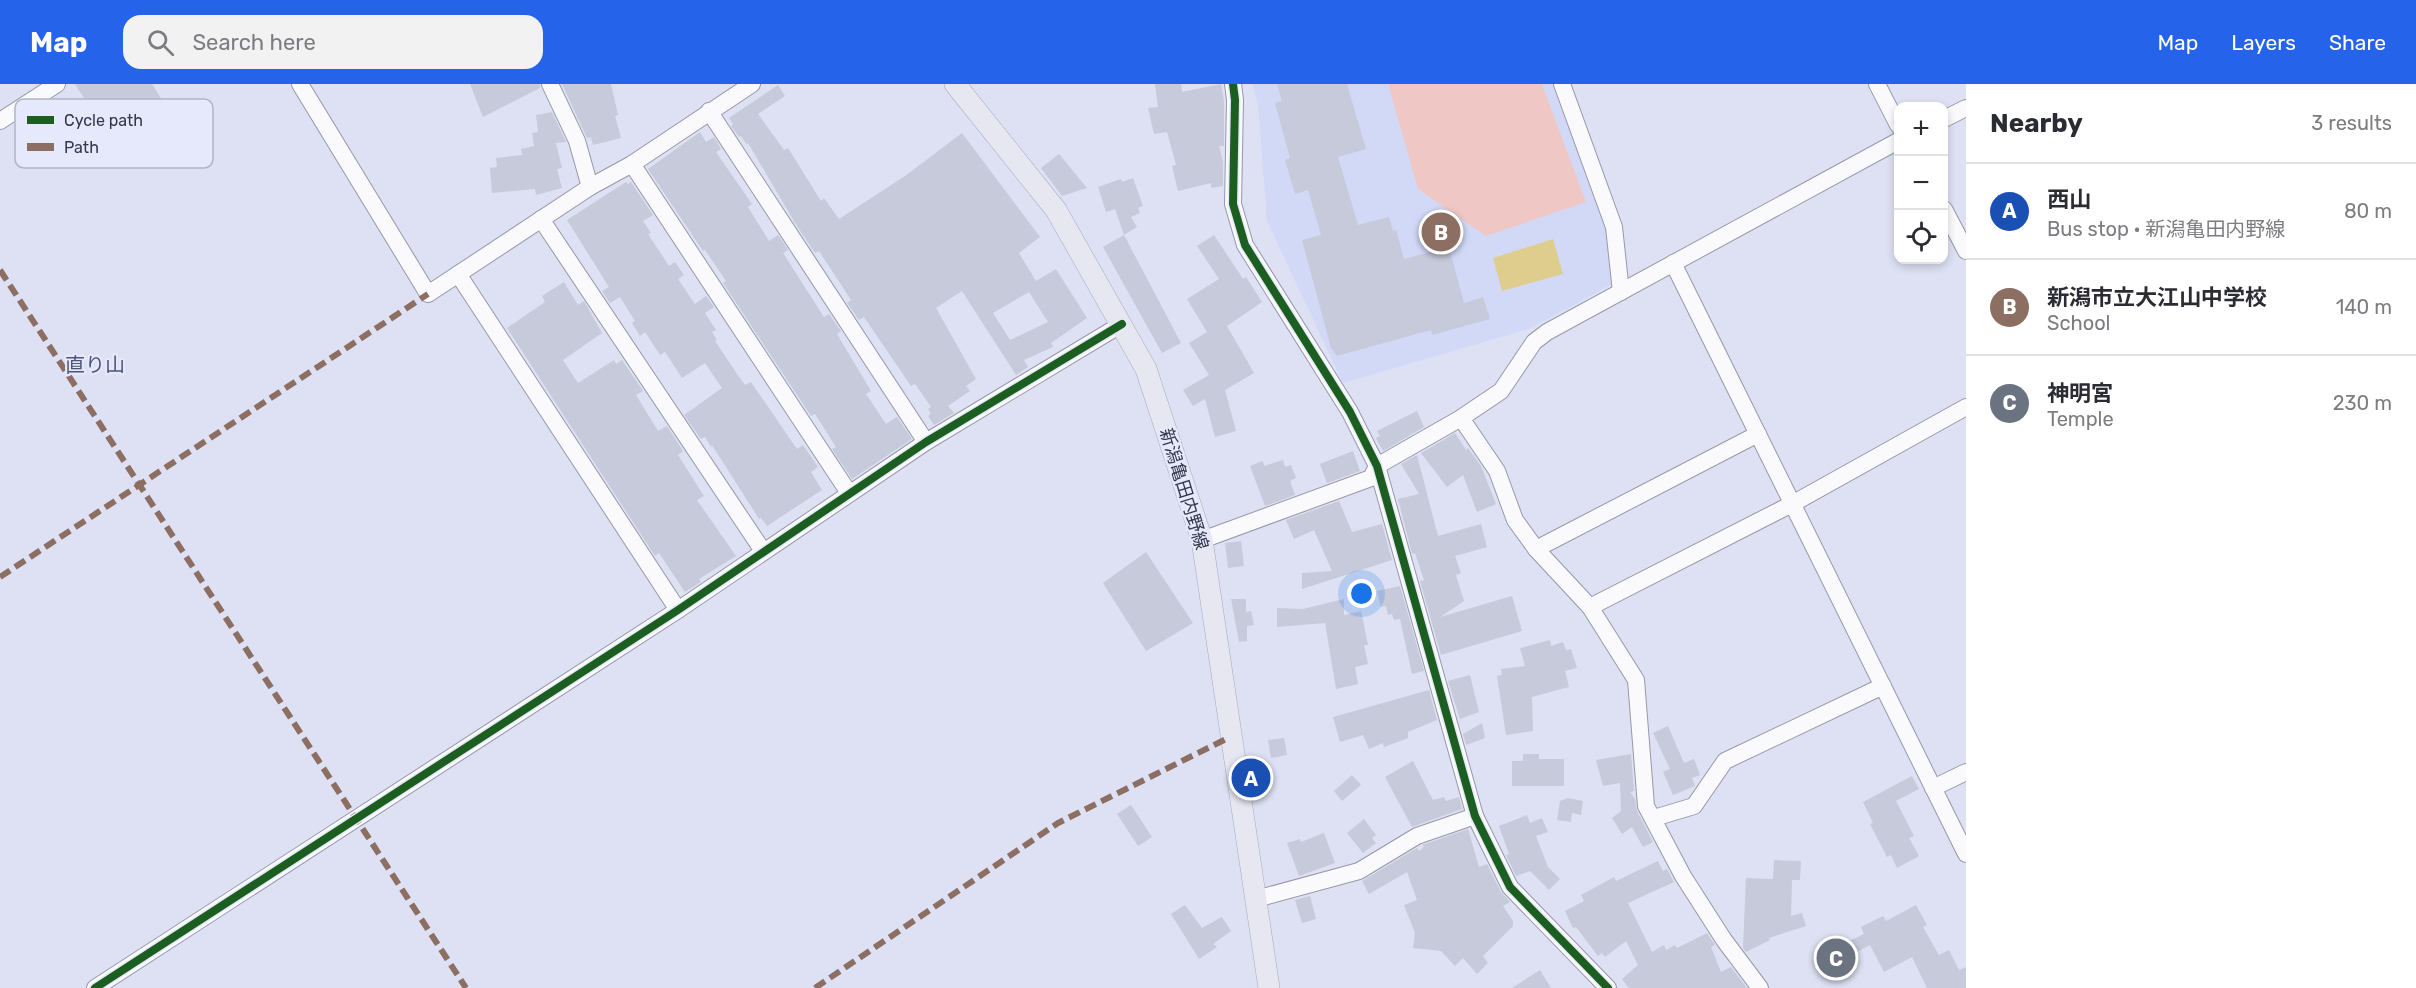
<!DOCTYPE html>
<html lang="en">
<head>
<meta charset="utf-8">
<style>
	:root { --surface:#fff; --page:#f2f2f3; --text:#2b2b33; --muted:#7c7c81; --line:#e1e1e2; --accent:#2563eb }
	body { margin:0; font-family:Rubik,"Noto Sans JP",sans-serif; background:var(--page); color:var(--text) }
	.controls { position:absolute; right:18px; top:18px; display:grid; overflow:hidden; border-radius:12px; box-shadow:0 3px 9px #0003 }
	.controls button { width:54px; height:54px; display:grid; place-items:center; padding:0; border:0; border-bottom:2px solid var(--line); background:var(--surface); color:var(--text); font:30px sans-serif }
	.you { position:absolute; left:1362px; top:510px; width:21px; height:21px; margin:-15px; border:4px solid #fff; border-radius:50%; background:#1a73e8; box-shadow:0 0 0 9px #1a73e833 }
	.badge { display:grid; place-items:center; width:39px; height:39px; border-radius:50%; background:var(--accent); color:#fff; font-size:20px; font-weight:700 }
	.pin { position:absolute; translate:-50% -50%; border:3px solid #fff; box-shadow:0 2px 6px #0006 }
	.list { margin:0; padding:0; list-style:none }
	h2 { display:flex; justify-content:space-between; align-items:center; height:78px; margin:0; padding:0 24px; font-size:26px }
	h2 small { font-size:20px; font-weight:400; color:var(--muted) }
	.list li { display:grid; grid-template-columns:39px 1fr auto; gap:18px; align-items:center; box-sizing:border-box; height:96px; padding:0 24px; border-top:2px solid var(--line) }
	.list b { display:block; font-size:22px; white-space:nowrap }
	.list p { margin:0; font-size:20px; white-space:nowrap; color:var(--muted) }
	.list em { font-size:20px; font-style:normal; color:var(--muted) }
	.icon { flex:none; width:33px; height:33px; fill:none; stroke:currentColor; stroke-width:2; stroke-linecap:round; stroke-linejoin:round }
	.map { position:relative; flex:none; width:1966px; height:904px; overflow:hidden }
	header { display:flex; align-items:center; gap:36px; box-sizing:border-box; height:84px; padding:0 30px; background:var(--accent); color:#fff }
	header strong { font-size:28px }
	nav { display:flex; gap:33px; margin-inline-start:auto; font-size:21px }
	.search { width:420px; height:54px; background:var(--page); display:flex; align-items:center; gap:15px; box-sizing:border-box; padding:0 21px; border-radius:18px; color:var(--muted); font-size:22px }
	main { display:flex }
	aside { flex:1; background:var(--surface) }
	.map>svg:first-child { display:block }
	.built { fill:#d2d9f7 }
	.green { fill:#efc8c5 }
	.water { fill:#decd8c }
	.building { fill:#c6cada; fill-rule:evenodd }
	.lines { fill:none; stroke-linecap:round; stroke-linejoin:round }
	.minor-casing { stroke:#9698a8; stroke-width:18 }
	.major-casing { stroke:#a6aac1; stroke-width:22 }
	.minor { stroke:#fafafd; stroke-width:16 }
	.major { stroke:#e6e7f1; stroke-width:21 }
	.quiet { stroke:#8d6e63; stroke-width:6; stroke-dasharray:12 6; stroke-linecap:butt }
	.cycleway-casing { stroke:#e5e9fb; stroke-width:11 }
	.cycleway { stroke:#1b5e20; stroke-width:8 }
	.labels { text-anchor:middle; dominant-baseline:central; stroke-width:4.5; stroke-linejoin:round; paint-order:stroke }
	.street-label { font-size:18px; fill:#333748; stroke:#e5e9fb }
	.neighbourhood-label { font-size:20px; fill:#4d5478; stroke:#e5e9fb }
	.key { fill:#e5e9fb; stroke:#b0b4c5; stroke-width:1.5 }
	.key-label { font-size:16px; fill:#333748 }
</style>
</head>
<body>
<header>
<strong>Map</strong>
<div class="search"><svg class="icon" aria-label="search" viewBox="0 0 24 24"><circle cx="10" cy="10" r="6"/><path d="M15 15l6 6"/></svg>Search here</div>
<nav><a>Map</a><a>Layers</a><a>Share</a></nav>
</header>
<main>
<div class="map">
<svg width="1966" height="904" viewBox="0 0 1966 904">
	<rect width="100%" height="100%" fill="#dde1f3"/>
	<!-- built -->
	<path class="built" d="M1252 0H1553L1615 158 1616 198 1529 245 1343 299 1267 137 1258 20Z"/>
	<!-- green -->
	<path class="green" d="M1388 0H1542L1586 118 1486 152 1418 105Z"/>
	<!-- water -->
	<path class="water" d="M1553 155 1563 190 1502 207 1493 174Z"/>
	<!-- building -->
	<g class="building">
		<path d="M75 0H152L170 29 116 65Z"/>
		<path d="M470 0H540V4L483 33Z"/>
		<path d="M562 0H611L618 31 615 32 621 54 593 61 591 53 587 54Z"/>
		<path d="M1155 0H1181L1182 8 1221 0 1224 17V62H1219L1223 78V102L1211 104V99L1178 107 1172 82 1176 81 1167 48 1154 50 1148 24 1158 23Z"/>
		<path d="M1277 0H1347L1366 65 1338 73 1358 141 1389 133 1393 147 1396 146 1404 175 1449 163 1464 219 1483 213 1490 235 1432 251 1431 246 1337 272 1331 264 1302 156 1321 151 1308 106 1295 110 1285 76 1290 74 1275 19 1282 17Z"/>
		<path d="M778 1 785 12 758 30 784 66 788 64 821 117 824 114 839 135 905 92 962 49 1040 153 1019 169 1036 197 1056 185 1087 234 1051 259 1053 263 1024 276 1028 283 1016 291 962 207 936 224 976 295 966 302 970 307 948 322 954 329 934 341 928 332 931 330 928 325 931 323 915 300 911 302 864 233 859 236 847 219 851 216 819 167 815 169 795 139 748 59 747 61 741 52 739 53 731 42 733 40 729 34ZM1029 208 1048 238 1010 256 993 229Z"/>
		<path d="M552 28 566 58 556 59 562 84 557 85 562 104 536 111 535 105 492 109 490 84 497 83 496 74 522 71 521 65 534 62 532 49 538 48 536 31Z"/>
		<path d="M700 48 706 58 714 53 721 65 716 68 752 120 748 123 769 157 778 151 788 166 783 169 824 233 829 230 841 247 837 250 871 307 866 310 886 340 897 333 912 355 852 395 832 365 836 363 815 330 811 332 723 199 726 197 705 166 703 167 648 85Z"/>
		<path d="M1059 70 1087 104 1062 112 1041 84Z"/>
		<path d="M1133 94 1143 122 1138 124 1140 129 1131 133 1137 143 1124 151 1181 259 1162 269 1103 163 1124 151 1115 125 1106 128 1098 103 1121 95 1122 98Z"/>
		<path d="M626 98 628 100 631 98 653 131 643 137 651 149 648 150 669 182 675 178 684 191 678 195 695 220 706 212 714 223 705 229 716 246 712 248 717 256 715 257 737 290 745 301 751 298 797 365 803 361 818 383 811 388 822 406 767 442 761 434 759 435 712 361 711 363 705 353 701 355 684 331 722 304 705 279 682 294 665 268 660 271 645 248 640 252 632 239 635 237 620 213 610 219 602 207 609 203 567 136Z"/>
		<path d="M1214 151 1243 195 1246 193 1262 218 1227 242 1254 289 1225 306 1236 347 1215 353 1205 315 1193 322 1183 306 1209 291 1189 259 1207 248 1187 215 1219 195 1197 162Z"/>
		<path d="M564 198 578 221 584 217 602 249 563 276 578 299 614 276 616 280 622 276 643 307 636 311 658 347 667 342 683 367 678 371 704 412 697 416 736 472 699 495 701 498 685 508 659 469 655 472 507 244 545 218 542 212Z"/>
		<path d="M1417 327 1424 343 1383 367 1376 354 1380 352 1377 347Z"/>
		<path d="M1455 349 1466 366 1468 364 1481 382 1496 420 1477 428 1463 391 1447 403 1421 369Z"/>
		<path d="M1353 367 1360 387 1327 399 1320 380Z"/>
		<path d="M1417 371 1438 452 1481 440 1487 463 1455 472 1461 489 1456 491 1464 517 1440 533 1512 512 1522 547 1441 571 1420 497 1424 496 1415 469 1412 470 1398 415 1419 410 1401 380Z"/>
		<path d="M1283 376 1285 383 1291 381 1296 394 1290 397 1295 411 1265 422 1250 382 1263 377 1264 382Z"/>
		<path d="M1339 417 1352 448 1382 440 1392 476 1302 505V489L1332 487 1314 446 1294 455 1286 436Z"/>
		<path d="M1241 457 1244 482 1228 484 1225 459Z"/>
		<path d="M1146 468 1193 539 1146 567 1103 499Z"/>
		<path d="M1400 502 1424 587 1412 590 1400 535 1394 536 1392 530 1388 531 1386 522 1381 523 1377 507Z"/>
		<path d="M1231 515H1246V528L1251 527 1254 541 1247 542V557L1239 558Z"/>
		<path d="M1344 515V531L1361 527 1368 561H1364L1368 580 1355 583 1358 600 1336 605 1325 539 1277 543V524L1303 525Z"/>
		<path d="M1550 556 1551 562 1563 558 1566 566 1571 565 1577 584 1565 587 1569 603 1532 613 1533 647 1506 651 1497 592 1502 591 1501 585 1525 582 1520 564Z"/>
		<path d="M1470 591 1479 628 1460 635 1448 597Z"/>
		<path d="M1429 606 1437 636 1408 648V654L1384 663 1383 659 1369 665 1363 651 1340 658 1333 633Z"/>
		<path d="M1482 639 1485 654 1466 661 1463 650Z"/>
		<path d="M1668 642 1684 679 1694 675 1700 691 1692 694 1695 702 1673 711 1663 688 1670 685 1653 649Z"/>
		<path d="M1284 654 1287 671 1271 674 1268 656Z"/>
		<path d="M1523 670H1539V675H1564V702H1512V677H1523Z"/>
		<path d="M1631 670 1634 707 1630 708 1635 715 1637 727 1653 758 1643 763 1632 743 1622 750 1612 734 1621 727 1620 699 1603 702 1596 676Z"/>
		<path d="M1413 677 1433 716 1444 713 1446 717 1459 713 1462 725 1412 743 1385 693Z"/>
		<path d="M1352 691 1361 701 1342 717 1334 707Z"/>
		<path d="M1912 692 1919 705 1896 717 1914 752 1909 754 1919 772 1897 784 1891 771 1887 773 1870 740 1873 739 1863 718Z"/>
		<path d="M1568 714 1583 717 1581 731 1572 729 1571 738 1557 736 1560 717Z"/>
		<path d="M1131 721 1152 753 1138 762 1117 730Z"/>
		<path d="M1527 731 1530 739 1542 734 1548 748 1536 752 1548 783 1560 795 1549 806 1530 787 1516 792 1506 771 1509 770 1499 742Z"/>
		<path d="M1364 735 1376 751 1372 754 1376 759 1363 769 1347 749Z"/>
		<path d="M1468 745 1479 783 1487 780 1501 808 1510 818 1503 822 1513 837V842L1483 872 1488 879 1477 890 1463 874 1455 882 1441 867 1413 864 1415 849 1404 821 1417 816 1407 788 1369 810 1362 797 1417 764 1419 767 1424 763 1422 761Z"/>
		<path d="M1324 749 1335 779 1299 792 1287 759 1300 755 1301 758Z"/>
		<path d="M1774 776 1801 777 1800 796H1792L1791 832 1802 829 1806 842 1769 854 1770 856 1746 868 1743 864 1746 794 1773 795Z"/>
		<path d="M1658 777 1663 787 1667 785 1674 798 1628 819 1652 868 1664 861 1666 866 1675 861 1677 864 1707 849 1715 861 1711 863 1721 888 1731 883 1747 904H1629L1622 895 1638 881 1626 857 1605 873 1602 869 1598 872 1576 843 1573 844 1565 827 1584 817 1581 811 1614 793 1616 797Z"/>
		<path d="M1310 812 1316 835 1302 839 1295 816Z"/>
		<path d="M1185 821 1202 844 1222 833 1231 847 1213 860 1217 863 1199 875 1171 830Z"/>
		<path d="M1916 821 1927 841 1923 843 1939 871 1949 866 1959 886 1966 883V904H1927L1912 873 1884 888 1870 861 1842 876 1843 879 1824 889 1818 878 1820 876 1817 870 1832 862 1833 865 1864 850 1861 843 1883 832 1886 837Z"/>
		<path d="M1540 886 1551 904H1512Z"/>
	</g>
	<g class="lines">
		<!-- minor casing -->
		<g class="minor-casing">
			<g id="minor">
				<path d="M300 0 428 210 590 103 632 80 752 0"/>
				<path d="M550 0 577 57 590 103"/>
				<path d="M1233 0 1235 16 1233 120 1245 161 1350 328 1377 382 1475 732 1510 803 1608 904"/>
				<path d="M1562 0 1614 143 1621 208"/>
				<path d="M1877 0 1898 41"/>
				<path d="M709 27 926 358"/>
				<path d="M1944 35 1966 24"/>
				<path d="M0 37 57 0"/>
				<path d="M632 80 849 409"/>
				<path d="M1944 125 1966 167"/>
				<path d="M541 135 763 467"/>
				<path d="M1673 179 1966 770"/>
				<path d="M458 190 678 526"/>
				<path d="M1461 334 1497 387 1515 436 1536 465 1590 523 1636 596 1646 722 1683 792 1724 856 1760 904"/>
				<path d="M1202 456 1371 394 1377 382 1461 334 1501 307 1534 258 1547 248 1898 57"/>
				<path d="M1536 465 1758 350"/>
				<path d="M1590 523 1792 420 1966 323"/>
				<path d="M1933 704 1966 688"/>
				<path d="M1654 734 1694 722 1725 677 1883 602"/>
				<path d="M1256 815 1359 787 1417 752 1475 732"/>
				<path d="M95 904 678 526 926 358 1122 240"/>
			</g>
		</g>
		<!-- major casing -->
		<g class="major-casing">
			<path id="major" d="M955 0 1056 126 1146 285 1202 456 1269 904"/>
		</g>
		<!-- minor -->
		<use href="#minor" class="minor"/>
		<!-- major -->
		<use href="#major" class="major"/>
		<!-- quiet -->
		<g class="quiet">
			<path d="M0 186 466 904"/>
			<path d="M0 493 428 210"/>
			<path d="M815 904 1058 739 1230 653"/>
		</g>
		<!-- cycleway casing -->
		<g class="cycleway-casing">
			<g id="cycleway">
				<path d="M1233 0 1235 16 1233 120 1245 161 1350 328 1377 382 1475 732 1510 803 1608 904"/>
				<path d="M95 904 678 526 926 358 1122 240"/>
			</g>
		</g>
		<!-- cycleway -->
		<use href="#cycleway" class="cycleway"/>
	</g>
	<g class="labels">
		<!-- street labels -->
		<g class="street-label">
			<text transform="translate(1184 405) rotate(73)">新潟亀田内野線</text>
		</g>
		<!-- neighbourhood labels -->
		<g class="neighbourhood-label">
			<text x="95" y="281">直り山</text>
		</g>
	</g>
	<!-- legend -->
	<rect x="15" y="15" width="198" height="69" rx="9" class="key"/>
	<rect x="27" y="32" width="27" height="8" fill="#1b5e20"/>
	<rect x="27" y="59" width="27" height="8" fill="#8d6e63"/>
	<g class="key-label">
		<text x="64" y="42">Cycle path</text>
		<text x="64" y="69">Path</text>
	</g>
</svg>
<div class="controls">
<button>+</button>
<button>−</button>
<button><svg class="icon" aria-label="locate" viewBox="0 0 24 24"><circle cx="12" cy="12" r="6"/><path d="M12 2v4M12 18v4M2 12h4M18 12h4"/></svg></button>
</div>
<div class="you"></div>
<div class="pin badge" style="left:1251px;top:694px;background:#1a4fb4">A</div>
<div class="pin badge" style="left:1441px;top:148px;background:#8d6e63">B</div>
<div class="pin badge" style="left:1836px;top:874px;background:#6b7280">C</div>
</div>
<aside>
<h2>Nearby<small>3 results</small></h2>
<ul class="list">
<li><span class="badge" style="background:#1a4fb4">A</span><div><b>西山</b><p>Bus stop · 新潟亀田内野線</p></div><em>80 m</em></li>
<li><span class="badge" style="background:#8d6e63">B</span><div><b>新潟市立大江山中学校</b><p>School</p></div><em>140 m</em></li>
<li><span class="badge" style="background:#6b7280">C</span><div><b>神明宮</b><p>Temple</p></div><em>230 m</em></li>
</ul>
</aside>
</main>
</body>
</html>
